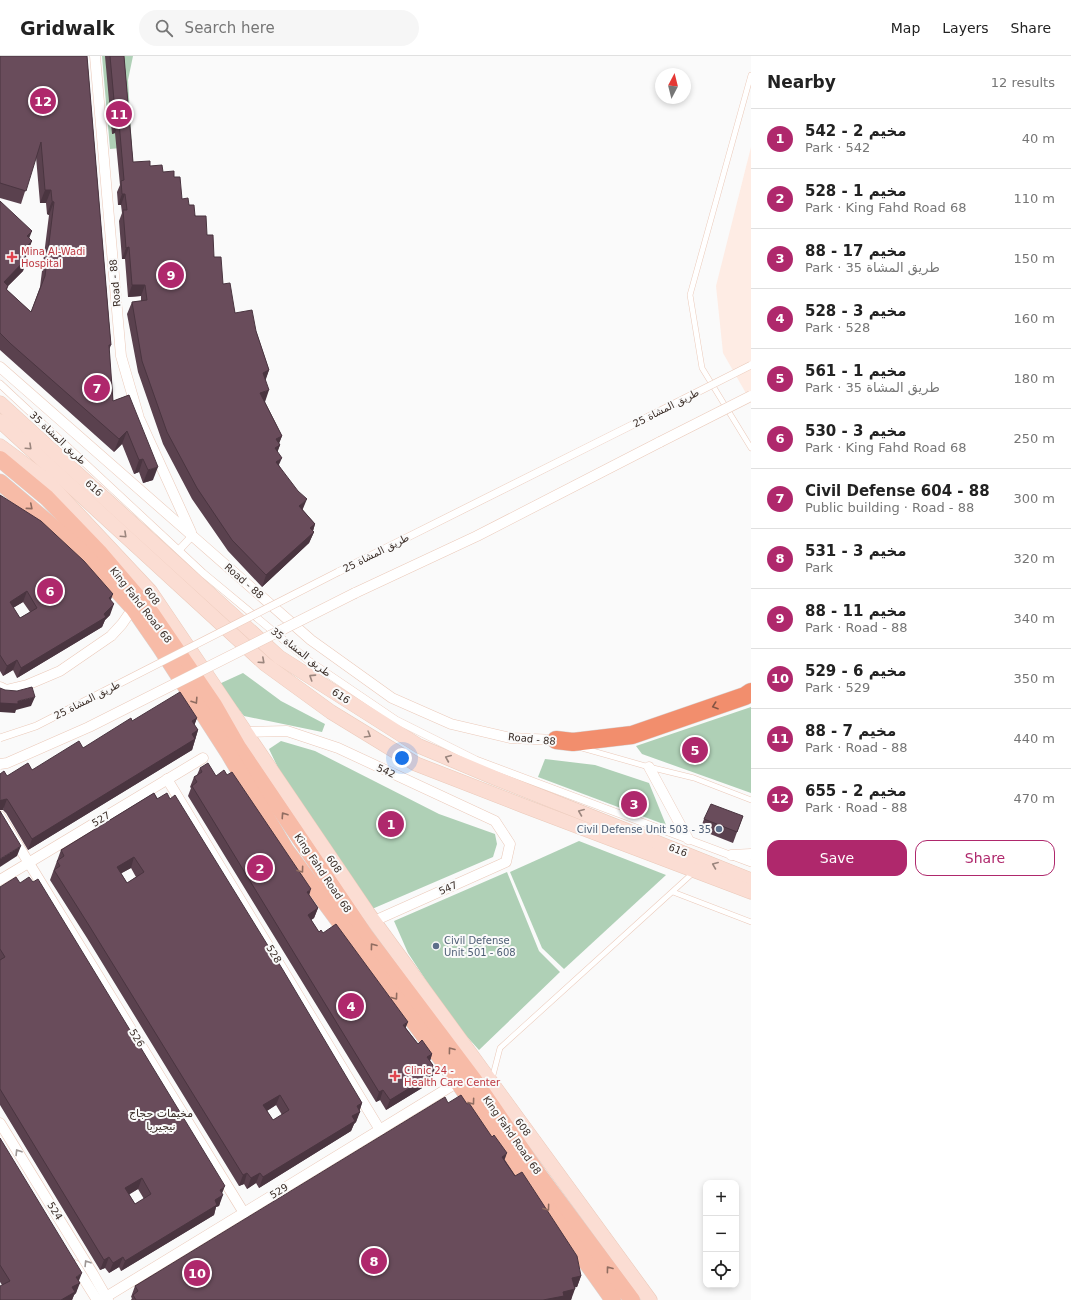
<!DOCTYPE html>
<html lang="en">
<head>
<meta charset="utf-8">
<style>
	:root { --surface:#fff; --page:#f6f6f6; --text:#222; --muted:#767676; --line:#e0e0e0; --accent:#af286c }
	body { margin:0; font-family:"DejaVu Sans","Noto Sans Arabic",sans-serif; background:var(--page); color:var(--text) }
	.controls { position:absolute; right:12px; bottom:12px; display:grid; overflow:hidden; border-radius:8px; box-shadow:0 2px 6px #0003 }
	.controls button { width:36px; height:36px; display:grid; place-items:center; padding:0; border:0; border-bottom:1px solid var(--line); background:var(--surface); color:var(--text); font:20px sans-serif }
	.compass { position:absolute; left:655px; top:12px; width:36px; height:36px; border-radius:50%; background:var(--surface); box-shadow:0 2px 6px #0003; rotate:7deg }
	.you { position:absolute; left:402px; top:702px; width:14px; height:14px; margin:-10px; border:3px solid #fff; border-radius:50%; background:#1a73e8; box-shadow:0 0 0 6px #1a73e833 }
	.badge { display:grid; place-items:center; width:26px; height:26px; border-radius:50%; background:var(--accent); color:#fff; font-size:13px; font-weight:700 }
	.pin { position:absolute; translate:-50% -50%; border:2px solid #fff; box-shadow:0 1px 4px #0006 }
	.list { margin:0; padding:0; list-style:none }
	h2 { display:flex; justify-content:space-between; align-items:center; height:52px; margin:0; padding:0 16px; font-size:17px }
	h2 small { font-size:13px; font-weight:400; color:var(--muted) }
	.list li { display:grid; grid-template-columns:26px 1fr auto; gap:12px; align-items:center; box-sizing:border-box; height:60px; padding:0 16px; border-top:1px solid var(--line) }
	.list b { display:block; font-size:15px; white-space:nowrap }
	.list p { margin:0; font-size:13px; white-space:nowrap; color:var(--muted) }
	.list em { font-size:13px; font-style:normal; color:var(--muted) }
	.actions { display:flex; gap:8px; padding:12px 16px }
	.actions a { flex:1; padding:9px 0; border:1px solid var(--accent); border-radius:12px; text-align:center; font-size:14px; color:var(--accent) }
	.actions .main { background:var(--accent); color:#fff }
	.icon { flex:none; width:22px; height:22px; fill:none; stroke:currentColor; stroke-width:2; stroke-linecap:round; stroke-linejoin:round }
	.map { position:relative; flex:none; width:751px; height:1244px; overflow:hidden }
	header { display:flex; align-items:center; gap:24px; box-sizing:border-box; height:56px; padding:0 20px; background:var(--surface); border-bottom:1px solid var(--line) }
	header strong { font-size:19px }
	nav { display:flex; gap:22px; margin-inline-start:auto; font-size:14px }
	.search { width:280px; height:36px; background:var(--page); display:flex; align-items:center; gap:10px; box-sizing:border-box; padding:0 14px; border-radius:22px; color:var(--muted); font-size:15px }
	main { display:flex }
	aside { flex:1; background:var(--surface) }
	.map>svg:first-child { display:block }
	.built { fill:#feece4 }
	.green { fill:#afd0b6 }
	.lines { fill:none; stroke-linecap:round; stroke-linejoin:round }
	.service-casing { stroke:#ebc9b9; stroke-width:6 }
	.pedestrian-casing { stroke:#ebc9b9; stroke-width:8 }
	.minor-casing { stroke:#ebc9b9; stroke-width:11 }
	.secondary-casing { stroke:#ebc9b9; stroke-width:15 }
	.primary-casing { stroke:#d8d5d4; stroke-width:17 }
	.motorway-casing { stroke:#d8d5d4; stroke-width:19 }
	.service { stroke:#fff; stroke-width:5 }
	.pedestrian { stroke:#fff; stroke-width:7 }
	.minor { stroke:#fff; stroke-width:10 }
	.secondary { stroke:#fbddd3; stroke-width:14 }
	.primary { stroke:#f7bba7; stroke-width:16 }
	.motorway { stroke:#f28e6d; stroke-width:18 }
	.pedestrian-bridge-casing { stroke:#ebc9b9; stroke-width:8; stroke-linecap:butt }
	.minor-bridge-casing { stroke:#ebc9b9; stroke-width:11; stroke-linecap:butt }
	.pedestrian-bridge { stroke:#fff; stroke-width:7 }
	.minor-bridge { stroke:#fff; stroke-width:10 }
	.wall { fill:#5a414e; fill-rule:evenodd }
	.shaded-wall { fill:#4a3540 }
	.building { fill:#694c5b; stroke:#4a3540; fill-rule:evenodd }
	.oneway { stroke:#9b867e }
	.oneway2 { stroke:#906d61 }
	.oneway3 { stroke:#845444 }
	.oneway4 { stroke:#9d9694 }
	.health-dot { fill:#e0444e; stroke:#fafafa; stroke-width:1.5 }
	.service-dot { fill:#5c6f8a; stroke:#fafafa; stroke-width:1.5 }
	.labels { text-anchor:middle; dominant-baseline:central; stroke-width:4; stroke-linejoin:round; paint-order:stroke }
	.health-label { font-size:10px; fill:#be3a42; stroke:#fafafa; text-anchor:start }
	.street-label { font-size:10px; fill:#3b2e28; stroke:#fafafa }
	.service-label { font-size:10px; fill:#4e5e75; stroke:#fafafa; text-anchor:end }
	.neighbourhood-label { font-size:11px; fill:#3b2e28; stroke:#fafafa }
</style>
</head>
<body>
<header>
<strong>Gridwalk</strong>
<div class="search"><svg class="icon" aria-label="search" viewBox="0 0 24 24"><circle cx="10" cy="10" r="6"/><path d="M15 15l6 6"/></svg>Search here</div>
<nav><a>Map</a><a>Layers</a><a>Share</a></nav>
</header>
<main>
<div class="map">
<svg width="751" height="1244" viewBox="0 0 751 1244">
	<rect width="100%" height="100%" fill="#fafafa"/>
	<!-- built -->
	<path class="built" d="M751 91V346L723 297 716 230Z"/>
	<!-- green -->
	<g class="green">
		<path d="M102 0H133L128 24 132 91 110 93Z"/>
		<path d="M243 617 281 645 325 668 322 676 244 660 219 628Z"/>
		<path d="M751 651V737L642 698 636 690Z"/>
		<path d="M281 685 315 695 439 758 495 778 497 788 493 801 372 853 281 718 269 693Z"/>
		<path d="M545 703 595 709 649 727 666 769 538 721Z"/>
		<path d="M579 785 666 819 564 913 542 892 510 816Z"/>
		<path d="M507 816 539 895 560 916 479 994 452 964 408 897 394 865Z"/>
	</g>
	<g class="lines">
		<!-- service casing -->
		<g class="service-casing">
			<g id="service">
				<path d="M751 19 690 239 702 312 751 392"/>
				<path d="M582 692 649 711 694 722 751 744"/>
				<path d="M673 836 751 866"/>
				<path d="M492 1023 500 992 694 816"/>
			</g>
		</g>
		<!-- pedestrian casing -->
		<g class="pedestrian-casing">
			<g id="pedestrian">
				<path d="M0 328 203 517 309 605 396 664 476 704 751 807"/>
				<path d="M179 494 192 480"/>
				<path d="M338 516 648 361"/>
			</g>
		</g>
		<!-- minor casing -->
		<g class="minor-casing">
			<g id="minor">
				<path d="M95 0 121 300 139 362 191 476"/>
				<path d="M0 311 311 584 392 642 451 668 510 682 556 684"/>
				<path d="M355 537 477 480 660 386"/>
				<path d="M0 631 6 634 27 629 60 615 111 580 122 568 133 552"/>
				<path d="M245 676 287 675 338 692 495 765 510 788 506 806 374 865"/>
				<path d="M649 711 688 783"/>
				<path d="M167 723 380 1074"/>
				<path d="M0 760 244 1157"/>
				<path d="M731 799 751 798"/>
				<path d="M0 824 203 702"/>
				<path d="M0 1067 93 1218 108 1244"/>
				<path d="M75 1209 97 1244"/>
				<path d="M101 1244 458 1026"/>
			</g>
		</g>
		<!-- secondary casing -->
		<g class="secondary-casing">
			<g id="secondary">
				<path d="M0 347 279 601 419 690 495 722 751 824"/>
				<path d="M0 365 265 608 331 656 416 708 524 750 751 836"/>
				<path d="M0 390 46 424 150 535 368 857 650 1244"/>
			</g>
		</g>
		<!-- primary casing -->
		<g class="primary-casing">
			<g id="primary">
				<path d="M0 403 47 442 99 496 152 558 214 649 238 691 365 879 474 1024 539 1119 632 1244"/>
				<path d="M0 426 78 492 133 552 160 591 229 698 286 794 442 1004 613 1244"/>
			</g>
		</g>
		<!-- motorway casing -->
		<g class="motorway-casing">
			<path id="motorway" d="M556 684 573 686 632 679 745 640 751 636"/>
		</g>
		<!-- service -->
		<use href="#service" class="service"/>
		<!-- pedestrian -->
		<use href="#pedestrian" class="pedestrian"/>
		<!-- minor -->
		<use href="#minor" class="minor"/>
		<!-- secondary -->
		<use href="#secondary" class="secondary"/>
		<!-- primary -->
		<use href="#primary" class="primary"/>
		<!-- motorway -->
		<use href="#motorway" class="motorway"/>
		<!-- pedestrian-bridge casing -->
		<g class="pedestrian-bridge-casing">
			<g id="pedestrian-bridge">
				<path d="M648 361 751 309"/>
				<path d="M0 682 36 670 338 516"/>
			</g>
		</g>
		<!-- minor-bridge casing -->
		<g class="minor-bridge-casing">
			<g id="minor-bridge">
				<path d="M660 386 751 340"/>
				<path d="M0 708 7 707 89 671 355 537"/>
			</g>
		</g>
		<!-- pedestrian-bridge -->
		<use href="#pedestrian-bridge" class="pedestrian-bridge"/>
		<!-- minor-bridge -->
		<use href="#minor-bridge" class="minor-bridge"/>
	</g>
	<!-- wall -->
	<g class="wall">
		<path d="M0 0H87L111 289 109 294 113 345 129 339 153 424 143 427 139 416 134 418 122 388 114 396 0 294V145L29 182 28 194 26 201 27 202 23 215 8 230 7 234 31 256 40 231 49 159 47 158 46 147H40L36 101 21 148 0 142Z"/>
		<path d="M105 0H124L133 106 150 110 174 121 182 143 189 149 207 179 223 228 235 257 256 275 269 314 265 324V346L282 380 279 387 280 389 277 396 279 409 303 454 315 468 313 475 314 476 309 487 262 531 228 495 192 443 163 388 138 316 127 258 132 246 141 245V240L128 241 125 203H122L119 165 122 157 121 149H118L117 136 120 129 115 77 112 78Z"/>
		<path d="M0 439 111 545 110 559 105 564 102 571 17 622 13 614 3 620 0 615ZM23 546 30 556 20 562 13 552Z"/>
		<path d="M197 662 194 669 198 674 192 694 28 794 6 757 3 754 7 720 32 714 83 692 132 665Z"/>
		<path d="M200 712 216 720 309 839 318 852 314 862 311 864 319 876 323 877 406 972 418 988 432 998 430 1005 435 1012 432 1022 424 1028 422 1032 386 1054 380 1044 376 1046 188 740 191 732 190 731 194 721 197 719Z"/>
		<path d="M154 737 362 1047 356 1066 354 1068 351 1075 259 1132 256 1127 247 1133 244 1128 239 1130 87 882 50 824 61 794ZM131 812 136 821 127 827 121 817ZM276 1049 282 1059 273 1064 267 1055Z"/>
		<path d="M743 760 733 787 700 774 704 763Z"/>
		<path d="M0 831 222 1138 219 1150 216 1151 214 1159 121 1215 119 1211 109 1217 105 1212 100 1214 0 1049ZM138 1133 144 1143 135 1148 129 1138Z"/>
		<path d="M448 1047 505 1104 581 1220 577 1231H574L571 1244H131L132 1242 131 1241 135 1230Z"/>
		<path d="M0 1082 79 1226 76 1237 74 1239 72 1244H0L2 1229 0 1226Z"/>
	</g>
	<!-- shaded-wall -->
	<g class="shaded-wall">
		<path d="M116 66H119L115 77 112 78Z"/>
		<path d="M45 134H51L46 147H40Z"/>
		<path d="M122 138H125L121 149H118Z"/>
		<path d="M52 145 54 146 49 159 47 158Z"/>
		<path d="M32 175 27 188V180Z"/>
		<path d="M32 185 25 204 27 202 23 215 0 238 4 226 26 191Z"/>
		<path d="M129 191 125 203H122L126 192Z"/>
		<path d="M132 229H145L141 240 128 241Z"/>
		<path d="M269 314 265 326 263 317Z"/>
		<path d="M269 334 265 346 256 349 260 337Z"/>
		<path d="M127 375 122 388 114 396 119 383Z"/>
		<path d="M282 380 278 390 280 389 276 400 271 404 276 383Z"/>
		<path d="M282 402 277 413 276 406Z"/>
		<path d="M143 403 139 416 134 418 139 404Z"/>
		<path d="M158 411 153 424 143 427 148 414Z"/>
		<path d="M307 443 302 455 299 450Z"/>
		<path d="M315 468 312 478 314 476 309 487 262 531 266 519 310 472Z"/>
		<path d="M27 535 23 546 6 556 10 546Z"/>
		<path d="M113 538 109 549V542Z"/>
		<path d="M114 548 110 559 105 564 102 571 17 622 21 612 104 558Z"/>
		<path d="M17 604 13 614 3 620 7 610Z"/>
		<path d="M35 641 31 650 16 654 15 657 0 656V647L18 645Z"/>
		<path d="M197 662 193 673 192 665Z"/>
		<path d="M198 674 192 694 28 794 32 783Z"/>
		<path d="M7 743 3 754H0V745L1 744Z"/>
		<path d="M21 790 17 800 0 811V803Z"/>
		<path d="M134 801 131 812 113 822 117 811Z"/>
		<path d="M311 833 308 843 307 836Z"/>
		<path d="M318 852 314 862 304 869 308 859Z"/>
		<path d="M408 966 404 976 403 969Z"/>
		<path d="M432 998 429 1008 427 1001Z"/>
		<path d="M435 1012 432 1022 424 1028 422 1032 386 1054 390 1044Z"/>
		<path d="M383 1034 380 1044 376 1046 379 1036Z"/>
		<path d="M280 1039 276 1049 260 1059 263 1049Z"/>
		<path d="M362 1047 359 1056H360L356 1066 354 1068 351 1075 259 1132 263 1121 357 1050Z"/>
		<path d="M507 1097 503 1108 502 1101Z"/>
		<path d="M247 1117 244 1128 239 1130 243 1119Z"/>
		<path d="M260 1117 256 1127 247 1133 251 1122Z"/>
		<path d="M142 1122 138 1133 122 1143 125 1132Z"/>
		<path d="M225 1130 221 1140 223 1139 219 1150 216 1151 214 1159 121 1215 125 1205 215 1144 220 1134Z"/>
		<path d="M109 1201 105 1212 100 1214 104 1204Z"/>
		<path d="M123 1201 119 1211 109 1217 113 1207Z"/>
		<path d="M82 1217 78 1227H80L76 1237 74 1239 72 1244H61L76 1221Z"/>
		<path d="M581 1220 577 1231 568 1233 572 1222Z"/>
		<path d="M575 1233 571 1244H543L563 1236Z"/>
	</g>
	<!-- building -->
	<g class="building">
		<path d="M0 0H87L109 266 111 289H109L113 345 129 339 158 411 148 414 143 403 139 404 127 375 119 383 11 288 0 277V145L32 175 27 180 32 185 26 191 29 194 24 199 27 202 4 226 8 230 6 233 31 256 45 220 54 146 52 145 51 134H45L41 86 26 135 0 127Z"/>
		<path d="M110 0H124L133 106 150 105V110L162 109 163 116 174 115V121H180L182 143 188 142 189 149H194L195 160H206L207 179H213L214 201H221L223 228 230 227 235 257 252 254 256 275 269 314 263 317 269 334 260 337 282 380 276 383 280 389 275 392 282 402 276 406 298 435 307 443 299 450 315 468 310 472 314 476 266 519 232 484 197 432 167 376 142 305 132 246 147 244 145 229H132L129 191 126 192 123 154H127L125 138H122L121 125 124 124 119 66H116Z"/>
		<path d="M0 439 41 465 84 505 113 538 109 542 114 548 104 558 106 561 21 612 17 604 7 610 0 599ZM27 535 37 552 20 562 10 546Z"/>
		<path d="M32 631 35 641 18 645V648L0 647V632L5 634 17 635Z"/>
		<path d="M180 636 197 662 192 665 198 674 192 678 195 683 32 783 9 746 7 743 1 744 0 745V718L4 715 7 720 28 707 32 714 79 685 83 692 131 662 132 665Z"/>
		<path d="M208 707 216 720 224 714 227 719 232 716 311 833 307 836 318 852 308 859 319 876 321 874 323 877 336 868 408 966 403 969 418 988 422 984 432 998 427 1001 435 1012 425 1020 426 1022 390 1044 383 1034 379 1036 192 730 197 726 194 721 202 716 200 712Z"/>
		<path d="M154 737 157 743 167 737 170 743 175 739 283 914 362 1047 357 1050 360 1056 352 1060 355 1065 263 1121 260 1117 251 1122 247 1117 243 1119 90 871 54 814 60 810 57 805 64 800 61 794ZM134 801 144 816 127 827 117 811ZM280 1039 289 1054 273 1064 263 1049Z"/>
		<path d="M711 748 743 760 737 776 704 763Z"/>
		<path d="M0 755 21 790 0 803Z"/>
		<path d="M16 821 20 827 29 821 33 826 38 823 225 1130 220 1134 223 1139 215 1144 217 1149 125 1205 123 1201 113 1207 109 1201 104 1204 0 1033V904L5 901 0 893V831ZM142 1122 151 1138 135 1148 125 1132Z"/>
		<path d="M461 1039 467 1048 469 1047 492 1081 494 1079 507 1097 502 1101 515 1120 522 1116 577 1200 581 1220 572 1222 575 1233 563 1236 564 1240 543 1244H136L133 1239 138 1235 135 1230 445 1041 448 1047Z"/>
		<path d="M0 1082 82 1217 76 1221 80 1227 72 1231 75 1236 61 1244H0V1230L10 1225 0 1209Z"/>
	</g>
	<!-- one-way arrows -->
	<defs><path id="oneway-chevron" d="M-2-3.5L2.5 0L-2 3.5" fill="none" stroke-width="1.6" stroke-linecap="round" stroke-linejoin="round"/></defs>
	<g class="oneway">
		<use href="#oneway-chevron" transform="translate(29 391) rotate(43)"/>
		<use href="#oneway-chevron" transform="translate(124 479) rotate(43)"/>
		<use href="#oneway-chevron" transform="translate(262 605) rotate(42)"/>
		<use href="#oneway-chevron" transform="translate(312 621) rotate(-147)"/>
		<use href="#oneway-chevron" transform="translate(368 679) rotate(31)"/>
		<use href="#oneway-chevron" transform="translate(448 702) rotate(-157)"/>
		<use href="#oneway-chevron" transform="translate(581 756) rotate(-158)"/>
		<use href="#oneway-chevron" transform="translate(715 809) rotate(-158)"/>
	</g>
	<g class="oneway2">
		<use href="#oneway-chevron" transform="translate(30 451) rotate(40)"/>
		<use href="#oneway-chevron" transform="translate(195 645) rotate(57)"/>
		<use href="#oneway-chevron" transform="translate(284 759) rotate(-124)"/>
		<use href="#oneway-chevron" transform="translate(301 814) rotate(54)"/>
		<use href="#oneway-chevron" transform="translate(373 890) rotate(-127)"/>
		<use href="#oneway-chevron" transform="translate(395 941) rotate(54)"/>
		<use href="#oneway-chevron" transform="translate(451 994) rotate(-127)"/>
		<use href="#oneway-chevron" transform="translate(472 1046) rotate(54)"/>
		<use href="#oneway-chevron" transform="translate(547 1152) rotate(54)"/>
		<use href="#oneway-chevron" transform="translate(609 1213) rotate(-127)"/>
	</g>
	<use class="oneway3" href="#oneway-chevron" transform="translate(715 650) rotate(161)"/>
	<g class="oneway4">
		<use href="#oneway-chevron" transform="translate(18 1096) rotate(-122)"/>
		<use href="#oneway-chevron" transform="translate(87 1207) rotate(-122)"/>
	</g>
	<!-- markers -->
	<g class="health-dot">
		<path d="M10 195h4v4h4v4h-4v4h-4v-4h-4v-4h4z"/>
		<path d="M393 1014h4v4h4v4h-4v4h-4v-4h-4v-4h4z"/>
	</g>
	<g class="service-dot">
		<circle cx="719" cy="773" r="4"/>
		<circle cx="436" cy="890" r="4"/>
	</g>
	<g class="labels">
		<!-- health labels -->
		<g class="health-label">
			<text x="21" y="195">Mina Al-Wadi<tspan x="21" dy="12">Hospital</tspan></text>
			<text x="404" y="1014">Clinic 24 -<tspan x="404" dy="12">Health Care Center</tspan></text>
		</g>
		<!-- street labels -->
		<g class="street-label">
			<text transform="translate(115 227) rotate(-95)">Road - 88</text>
			<text transform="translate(666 352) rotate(-27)">طريق المشاة 25</text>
			<text transform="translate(58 382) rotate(43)">طريق المشاة 35</text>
			<text transform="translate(94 432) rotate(42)">616</text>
			<text transform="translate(376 497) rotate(-27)">طريق المشاة 25</text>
			<text transform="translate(244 525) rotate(41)">Road - 88</text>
			<text transform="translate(152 540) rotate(53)">608</text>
			<text transform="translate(141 549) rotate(52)">King Fahd Road 68</text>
			<text transform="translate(301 596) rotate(38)">طريق المشاة 35</text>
			<text transform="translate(341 640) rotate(33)">616</text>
			<text transform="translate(87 644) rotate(-27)">طريق المشاة 25</text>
			<text transform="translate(532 683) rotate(6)">Road - 88</text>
			<text transform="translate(386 715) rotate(25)">542</text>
			<text transform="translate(101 763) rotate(-31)">527</text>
			<text transform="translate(678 794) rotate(22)">616</text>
			<text transform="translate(334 808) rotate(56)">608</text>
			<text transform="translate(323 817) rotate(56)">King Fahd Road 68</text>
			<text transform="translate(448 832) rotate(-24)">547</text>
			<text transform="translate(274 898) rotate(59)">528</text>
			<text transform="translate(137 982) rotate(58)">526</text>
			<text transform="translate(523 1071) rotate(54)">608</text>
			<text transform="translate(512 1079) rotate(55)">King Fahd Road 68</text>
			<text transform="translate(279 1135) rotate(-31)">529</text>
			<text transform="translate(55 1155) rotate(58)">524</text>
		</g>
		<!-- service labels -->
		<g class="service-label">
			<text x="711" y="773">Civil Defense Unit 503 - 35</text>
			<text x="444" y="884" text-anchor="start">Civil Defense<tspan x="444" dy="12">Unit 501 - 608</tspan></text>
		</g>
		<!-- neighbourhood labels -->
		<g class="neighbourhood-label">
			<text x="161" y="1057">مخيمات حجاج<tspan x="161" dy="13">نيجيريا</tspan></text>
		</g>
	</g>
</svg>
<div class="controls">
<button>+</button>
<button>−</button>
<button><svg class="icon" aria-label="locate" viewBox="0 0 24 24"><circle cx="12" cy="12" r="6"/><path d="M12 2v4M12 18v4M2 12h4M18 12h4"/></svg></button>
</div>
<svg class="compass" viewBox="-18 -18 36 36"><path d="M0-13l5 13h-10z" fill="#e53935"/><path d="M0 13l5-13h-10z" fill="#767676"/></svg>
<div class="you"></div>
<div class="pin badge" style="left:391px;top:768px">1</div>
<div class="pin badge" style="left:260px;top:812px">2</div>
<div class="pin badge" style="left:634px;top:748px">3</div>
<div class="pin badge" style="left:351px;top:950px">4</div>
<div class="pin badge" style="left:695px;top:694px">5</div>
<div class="pin badge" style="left:50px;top:535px">6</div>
<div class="pin badge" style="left:97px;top:332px">7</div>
<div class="pin badge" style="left:374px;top:1205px">8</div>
<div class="pin badge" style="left:171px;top:219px">9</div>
<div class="pin badge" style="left:197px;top:1217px">10</div>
<div class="pin badge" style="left:119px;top:58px">11</div>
<div class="pin badge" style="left:43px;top:45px">12</div>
</div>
<aside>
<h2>Nearby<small>12 results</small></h2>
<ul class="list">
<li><span class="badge">1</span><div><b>مخيم 2 - 542</b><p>Park · 542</p></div><em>40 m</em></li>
<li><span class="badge">2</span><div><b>مخيم 1 - 528</b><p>Park · King Fahd Road 68</p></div><em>110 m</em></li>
<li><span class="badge">3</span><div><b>مخيم 17 - 88</b><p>Park · طريق المشاة 35</p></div><em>150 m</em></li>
<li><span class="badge">4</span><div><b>مخيم 3 - 528</b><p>Park · 528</p></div><em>160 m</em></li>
<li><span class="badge">5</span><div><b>مخيم 1 - 561</b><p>Park · طريق المشاة 35</p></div><em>180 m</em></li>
<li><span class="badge">6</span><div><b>مخيم 3 - 530</b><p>Park · King Fahd Road 68</p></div><em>250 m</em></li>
<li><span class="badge">7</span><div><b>Civil Defense 604 - 88</b><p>Public building · Road - 88</p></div><em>300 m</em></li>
<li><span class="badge">8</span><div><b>مخيم 3 - 531</b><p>Park</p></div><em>320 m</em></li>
<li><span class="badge">9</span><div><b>مخيم 11 - 88</b><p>Park · Road - 88</p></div><em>340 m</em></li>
<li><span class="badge">10</span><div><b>مخيم 6 - 529</b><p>Park · 529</p></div><em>350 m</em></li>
<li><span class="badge">11</span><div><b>مخيم 7 - 88</b><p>Park · Road - 88</p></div><em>440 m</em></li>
<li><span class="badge">12</span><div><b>مخيم 2 - 655</b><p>Park · Road - 88</p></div><em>470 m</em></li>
</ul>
<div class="actions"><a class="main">Save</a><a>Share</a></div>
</aside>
</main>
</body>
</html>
